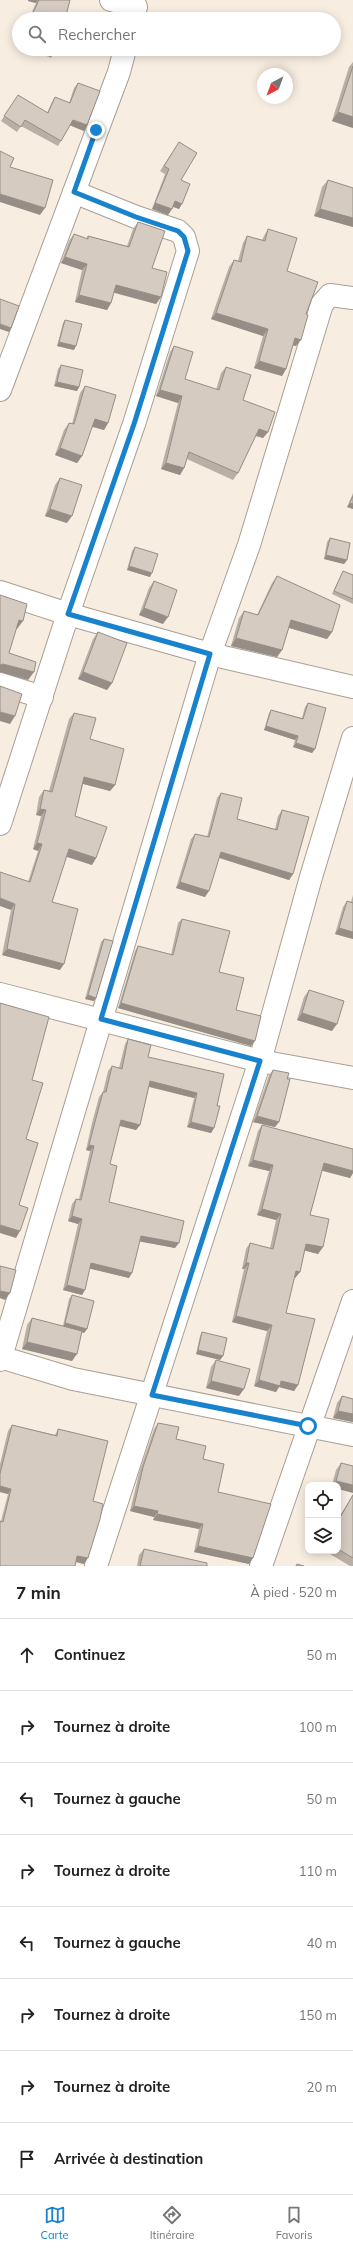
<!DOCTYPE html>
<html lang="fr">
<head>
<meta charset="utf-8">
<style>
	:root { --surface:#fff; --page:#f6f6f6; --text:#222; --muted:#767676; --line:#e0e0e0; --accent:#1982cd }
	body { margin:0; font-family:Mulish,sans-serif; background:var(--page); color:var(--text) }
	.controls { position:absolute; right:12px; bottom:12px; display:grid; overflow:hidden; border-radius:8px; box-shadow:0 2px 10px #0003 }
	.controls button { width:36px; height:36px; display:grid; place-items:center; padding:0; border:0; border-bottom:1px solid var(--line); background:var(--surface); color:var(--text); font:20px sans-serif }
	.compass { position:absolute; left:257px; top:68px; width:36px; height:36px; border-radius:50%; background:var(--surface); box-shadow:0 2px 10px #0003; rotate:221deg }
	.stop { position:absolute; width:12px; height:12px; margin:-9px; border:3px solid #1982cd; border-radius:50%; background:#fff }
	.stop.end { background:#1982cd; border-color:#fff; box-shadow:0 1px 4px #0008 }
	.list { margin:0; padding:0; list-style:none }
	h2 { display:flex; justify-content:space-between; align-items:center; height:52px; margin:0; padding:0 16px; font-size:17px }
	h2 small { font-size:13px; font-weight:400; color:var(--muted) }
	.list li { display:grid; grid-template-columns:26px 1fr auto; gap:12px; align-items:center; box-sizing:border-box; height:72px; padding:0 16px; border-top:1px solid var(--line) }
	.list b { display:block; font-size:15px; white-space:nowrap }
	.list em { font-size:13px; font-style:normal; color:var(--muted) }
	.icon { flex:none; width:22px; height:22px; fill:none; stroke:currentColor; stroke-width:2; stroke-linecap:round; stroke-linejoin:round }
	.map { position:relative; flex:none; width:353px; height:1566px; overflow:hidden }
	.search { position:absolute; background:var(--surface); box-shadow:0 2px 10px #0003; left:12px; right:12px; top:12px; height:44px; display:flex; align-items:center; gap:10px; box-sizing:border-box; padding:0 14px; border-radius:22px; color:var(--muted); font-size:15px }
	.sheet { height:628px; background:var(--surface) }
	nav { display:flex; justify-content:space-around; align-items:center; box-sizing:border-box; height:56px; border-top:1px solid var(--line); background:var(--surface); font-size:11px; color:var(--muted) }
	nav a { display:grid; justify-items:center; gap:2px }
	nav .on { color:var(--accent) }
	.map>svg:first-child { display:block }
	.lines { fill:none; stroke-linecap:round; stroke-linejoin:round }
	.minor-casing { stroke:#a99f94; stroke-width:24 }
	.minor { stroke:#fff; stroke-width:22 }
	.wall { fill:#b8afa5 }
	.shaded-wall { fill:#968e86 }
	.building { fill:#d6cbc0; stroke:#968e86 }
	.route { stroke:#1982cd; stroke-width:5 }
</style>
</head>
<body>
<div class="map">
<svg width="353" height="1566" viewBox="0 0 353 1566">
	<rect width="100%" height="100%" fill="#f8ede1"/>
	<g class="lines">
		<!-- minor casing -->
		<g class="minor-casing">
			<g id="minor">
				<path d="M111 0 136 7"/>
				<path d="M0 390 119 72 125 49"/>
				<path d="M0 592 68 614 210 654 353 687"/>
				<path d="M0 684 42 697"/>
				<path d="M0 824 68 614 134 424 188 251 184 237 178 231 136 217 74 192"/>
				<path d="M0 994 260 1061 353 1078"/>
				<path d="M0 1357 73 1379 353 1435"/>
				<path d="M0 1360 210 654 249 545 322 304 330 295 353 298"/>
				<path d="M96 1566 260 1061 311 877 353 738"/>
				<path d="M261 1566 353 1301"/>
			</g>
		</g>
		<!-- minor -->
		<use href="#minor" class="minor"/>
	</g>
	<!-- wall -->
	<g class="wall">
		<path d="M28 0H70L65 19H66H29L36 3 28 1Z"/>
		<path d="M31 49H57L51 58Z"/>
		<path d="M353 62V128L332 121 349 67Z"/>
		<path d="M78 83 87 125 84 131 70 125 61 141 58 146 21 126 17 132 1 121 15 100 47 113 52 102 55 97 69 103 74 88Z"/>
		<path d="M179 142 181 180 179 209 173 207 168 215 152 209 165 174 160 171Z"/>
		<path d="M328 180 353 188V227L314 216 322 187Z"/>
		<path d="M138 222 161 297 156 304 114 292 111 303 107 310 75 302 82 270 61 263 69 241 74 234 86 239 88 236 127 246 133 229Z"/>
		<path d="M268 229 306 314 296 346 293 345 286 369 282 376 254 368 263 336 211 319 229 267 234 260 238 261 243 243 247 236 262 240 264 236Z"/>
		<path d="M65 320 74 350 57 346 63 323Z"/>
		<path d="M174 346 185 379 216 390 221 373 226 367 243 400 268 432 263 438 255 436 238 473 233 480 187 459 184 468 180 475 161 469 178 403 156 396 170 352Z"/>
		<path d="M61 365 79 387 77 391 54 386 58 369Z"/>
		<path d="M85 386 108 423 104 430 92 427 82 456 77 463 55 455 64 430 69 423 72 424 80 393Z"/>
		<path d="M60 478 67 523 45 516 55 485Z"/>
		<path d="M353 493V509L347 507Z"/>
		<path d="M330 538 347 560 344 564 324 559 327 542Z"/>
		<path d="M135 547 150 577 127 570 132 551Z"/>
		<path d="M343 571 353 575V604L332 594 341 575Z"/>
		<path d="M277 576 332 632 327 639 289 628 282 650 277 657 231 646 239 618 244 611 257 615 272 583Z"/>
		<path d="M154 581 163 624 139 615 149 588Z"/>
		<path d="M98 632 112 683 107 690 78 679 93 639Z"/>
		<path d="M308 703 315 749 312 753 293 747 295 740 264 730 269 713 271 710 302 718 305 707Z"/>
		<path d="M74 713 90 739 115 785 110 791 83 784 75 816 96 858 92 865 66 856 52 902 60 970 2 955 11 910 28 882 38 851 33 849 41 816 36 815 39 797 44 790 49 791 69 719Z"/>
		<path d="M221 793 237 819 275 829 278 816 282 810 293 874 289 880 219 858 205 897 176 888 191 839 195 834 207 837 217 798Z"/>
		<path d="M353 895V939L335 934 343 907 347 901 351 902Z"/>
		<path d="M182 919 219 972 251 1046 118 1008 135 951 138 946 171 955 178 923Z"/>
		<path d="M104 939 96 998 94 1001 85 999 101 942Z"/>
		<path d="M309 990 332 1031 297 1020 304 997Z"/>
		<path d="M128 1039 148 1057 217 1106 214 1128 211 1133 187 1127 194 1098 149 1087 140 1125 136 1130 119 1126 110 1164 109 1202 175 1248 140 1241 129 1278 89 1268 82 1295 63 1290 78 1224 68 1221 72 1204 76 1199H79L90 1151 86 1150 92 1123 99 1097 103 1092 108 1071 112 1066 119 1068 125 1044Z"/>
		<path d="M273 1070 287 1079 279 1122 275 1127 253 1122 269 1075Z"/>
		<path d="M262 1125 353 1149V1173L350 1178 322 1170 310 1215 323 1247 318 1254 305 1250 300 1272 295 1278 294 1277 286 1313 298 1385 294 1391 279 1387 276 1392 254 1386 267 1331 232 1322 244 1269H242L246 1249 250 1243 270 1248 276 1220 257 1215 269 1171 248 1166 258 1131Z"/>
		<path d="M72 1295 87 1329 84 1333 82 1332 72 1361 22 1349 27 1325 32 1318 63 1326 69 1299Z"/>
		<path d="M202 1332 223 1356 220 1360 196 1354 200 1336Z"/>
		<path d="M216 1360 239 1396 206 1388 211 1367Z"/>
		<path d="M342 1396 353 1399V1422L333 1418 337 1403Z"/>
		<path d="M158 1423 176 1439 203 1459 218 1492 253 1558 249 1564 194 1552 199 1529 153 1520 154 1517 130 1511 139 1473 154 1429Z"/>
		<path d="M12 1425 55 1435 58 1429 93 1501 84 1564 76 1562 1 1521 8 1494 0 1492V1464L8 1431Z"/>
		<path d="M341 1463 338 1485H332L336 1470Z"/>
		<path d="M353 1494V1566H350L325 1551H338V1519Z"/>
		<path d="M144 1549 207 1566H137L139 1555Z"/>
	</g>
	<!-- shaded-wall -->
	<g class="shaded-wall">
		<path d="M28 0H38L36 3 28 1Z"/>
		<path d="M338 112 353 117V128L332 121Z"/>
		<path d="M73 120 87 125 84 131 69 125Z"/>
		<path d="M0 194 45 208 40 215 0 202Z"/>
		<path d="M175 201 182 204 179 209 171 206Z"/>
		<path d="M155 203 172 209 168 215 152 209Z"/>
		<path d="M320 209 353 218V227L314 216Z"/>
		<path d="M65 257 87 264 82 270 61 263Z"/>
		<path d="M116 285 161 297 156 304 111 292Z"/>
		<path d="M79 295 111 303 107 310 75 302Z"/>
		<path d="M216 313 268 329 263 336 211 319Z"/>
		<path d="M0 324 11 328 9 332 0 329Z"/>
		<path d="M295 338 301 340 296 346 291 345Z"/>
		<path d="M59 342 76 346 74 350 57 346Z"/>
		<path d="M259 361 286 369 282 376 254 368Z"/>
		<path d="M57 382 79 387 77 391 54 386Z"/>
		<path d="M160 390 182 396 178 403 156 396Z"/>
		<path d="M95 419 108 423 104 430 90 426Z"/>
		<path d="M259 429 268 432 263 438 254 435Z"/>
		<path d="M60 448 82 456 77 463 55 455Z"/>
		<path d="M166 463 184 468 180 475 161 469Z"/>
		<path d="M350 503 353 504V509L347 507Z"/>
		<path d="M50 509 72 516 67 523 45 516Z"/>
		<path d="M326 555 347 560 344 564 324 559Z"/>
		<path d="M129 566 152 573 150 577 127 570Z"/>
		<path d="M144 608 168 617 163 624 139 615Z"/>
		<path d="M19 620 23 621 17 629 13 628Z"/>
		<path d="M291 620 332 632 327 639 286 627Z"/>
		<path d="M236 638 282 650 277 657 231 646Z"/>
		<path d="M3 664 34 672 28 680 0 672V665Z"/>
		<path d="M83 672 112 683 107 690 78 679Z"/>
		<path d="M0 712 15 716 10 724 0 721Z"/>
		<path d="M266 726 298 736 295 740 264 730Z"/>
		<path d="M296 743 315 749 312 753 293 747Z"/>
		<path d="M84 777 115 785 110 791 80 783Z"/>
		<path d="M40 809 46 810 41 816 36 815Z"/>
		<path d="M37 843 42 844 38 851 33 849Z"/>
		<path d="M69 849 96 858 92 865 64 856Z"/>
		<path d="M221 852 293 874 289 880 217 857Z"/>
		<path d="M180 882 209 891 205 897 176 888Z"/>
		<path d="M0 898 15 904 11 910 0 906Z"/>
		<path d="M339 928 353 932V939L335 934Z"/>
		<path d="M7 949 64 964 60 970 2 955Z"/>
		<path d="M88 995 96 998 94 1001 85 999Z"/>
		<path d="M121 1003 255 1041 251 1046 118 1008Z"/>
		<path d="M302 1013 337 1024 332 1031 297 1020Z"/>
		<path d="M150 1081 197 1093 194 1098 146 1086Z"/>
		<path d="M257 1116 279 1122 275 1127 253 1122Z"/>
		<path d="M121 1120 140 1125 136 1130 117 1125Z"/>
		<path d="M191 1122 214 1128 211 1133 187 1127Z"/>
		<path d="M89 1145 94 1146 90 1151 86 1150Z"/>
		<path d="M253 1160 273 1165 269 1171 248 1166Z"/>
		<path d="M324 1163 353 1171V1173L350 1178 319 1170Z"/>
		<path d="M262 1209 281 1214 276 1220 257 1215Z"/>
		<path d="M72 1216 82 1219 78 1224 68 1221Z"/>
		<path d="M0 1225 20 1231 16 1238 0 1233Z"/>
		<path d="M141 1236 179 1243 175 1248 137 1241Z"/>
		<path d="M306 1244 323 1247 318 1254 302 1250Z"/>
		<path d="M91 1263 132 1273 129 1278 87 1268Z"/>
		<path d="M246 1263H249L244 1269H242Z"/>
		<path d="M296 1271 300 1272 295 1278 292 1277Z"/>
		<path d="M67 1285 85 1290 82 1295 63 1290Z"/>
		<path d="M0 1291 10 1293 5 1300 0 1298Z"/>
		<path d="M236 1316 272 1325 267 1331 232 1322Z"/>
		<path d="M65 1323 87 1329 84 1333 63 1327Z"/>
		<path d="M27 1342 77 1354 72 1361 22 1349Z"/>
		<path d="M198 1350 223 1356 220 1360 196 1354Z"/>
		<path d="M259 1380 281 1381 298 1385 294 1391 279 1387 276 1392 254 1386Z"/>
		<path d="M211 1381 244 1389 239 1396 206 1388Z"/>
		<path d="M338 1411 353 1414V1422L333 1418Z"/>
		<path d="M336 1481 353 1485V1493L338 1489V1485H333Z"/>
		<path d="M0 1486 11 1489 8 1494 0 1492Z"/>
		<path d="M134 1506 158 1511 154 1517 130 1511Z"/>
		<path d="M157 1514 203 1524 199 1529 153 1520Z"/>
		<path d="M198 1546 253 1558 249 1564 194 1552Z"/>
		<path d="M77 1556 88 1558 84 1564 73 1561Z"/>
	</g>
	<!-- building -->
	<g class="building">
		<path d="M39 0H70L65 19H66H30Z"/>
		<path d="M51 49H57L56 51Z"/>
		<path d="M353 66V117L338 112Z"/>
		<path d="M78 83 100 91 87 125 73 120 61 141 25 120 21 127 4 116 18 95 48 113 55 97 70 103Z"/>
		<path d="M179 142 197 153 181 180 190 184 182 204 175 201 172 209 155 203 169 169 164 166Z"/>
		<path d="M0 151 14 158 10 167 53 180 45 208 0 194Z"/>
		<path d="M328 180 353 188V218L320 209Z"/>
		<path d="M138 222 165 231 152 268 167 272 161 297 116 285 111 303 79 295 87 264 65 257 74 234 88 239V236L129 247Z"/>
		<path d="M268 229 297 238 287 271 318 282 306 314 308 315 301 340 295 338 286 369 259 361 268 329 216 313 234 260 241 262 247 236 265 241Z"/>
		<path d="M0 299 19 306 11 328 0 324Z"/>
		<path d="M65 320 82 324 76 346 59 342Z"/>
		<path d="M174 346 193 352 185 379 219 390 226 367 251 375 243 400 275 412 268 432 259 429 238 473 189 452 184 468 166 463 182 396 160 390Z"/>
		<path d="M61 365 83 370 79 387 57 382Z"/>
		<path d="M85 386 116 395 108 423 95 419 82 456 60 448 69 423 74 424Z"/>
		<path d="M60 478 82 485 72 516 50 509Z"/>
		<path d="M353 496V504L350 503Z"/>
		<path d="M330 538 350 543 347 560 326 555Z"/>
		<path d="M135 547 158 554 152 573 129 566Z"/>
		<path d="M343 571 353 575V599L334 591Z"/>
		<path d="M277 576 340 605 332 632 291 620 282 650 236 638 244 611 258 615Z"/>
		<path d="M154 581 177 590 168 617 144 608Z"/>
		<path d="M0 595 27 604 23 621 19 620 9 653 36 662 34 672 3 664 0 665Z"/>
		<path d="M98 632 127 643 112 683 83 672Z"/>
		<path d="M0 686 22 694 15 716 0 712Z"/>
		<path d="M308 703 326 708 315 749 296 743 298 736 266 726 271 710 303 719Z"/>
		<path d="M74 713 96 718 90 739 124 749 115 785 84 777 75 816 107 827 96 858 69 849 52 902 78 909 64 964 7 949 15 904 0 898V872L30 882 42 844 37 843 46 810 40 809 44 790 52 792Z"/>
		<path d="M221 793 242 798 237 819 277 830 282 810 309 817 293 874 221 852 209 891 180 882 195 834 209 837Z"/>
		<path d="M347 901 353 903V932L339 928Z"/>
		<path d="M182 919 230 931 219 972 244 978 236 1010 261 1016 255 1041 121 1003 138 946 173 955Z"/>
		<path d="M104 939 113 941 96 998 88 995Z"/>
		<path d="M309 990 344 1001 337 1024 302 1013Z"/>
		<path d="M0 1003 49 1017 32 1080 43 1083 26 1139 38 1143 19 1205 28 1208 20 1231 0 1225Z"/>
		<path d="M128 1039 151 1045 148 1057 224 1074 217 1106H220L214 1128 191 1122 197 1093 150 1081 140 1125 121 1120 110 1164 117 1166 109 1202 184 1221 179 1243 141 1236 132 1273 91 1263 85 1290 67 1285 82 1219 72 1216 76 1199 81 1200 94 1146 89 1145 96 1118 103 1092H106L112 1066 122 1069Z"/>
		<path d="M273 1070 289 1073 287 1079H290L279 1122 257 1116Z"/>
		<path d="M262 1125 353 1149V1171L324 1163 310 1215 329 1219 323 1247 306 1244 300 1272 296 1271 286 1313 315 1319 298 1385 281 1381 280 1386 259 1380 272 1325 236 1316 249 1263H246L250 1243 273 1249 281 1214 262 1209 273 1165 253 1160Z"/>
		<path d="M0 1266 16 1270 10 1293 0 1291Z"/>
		<path d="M72 1295 94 1301 87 1329 65 1323Z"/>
		<path d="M32 1318 82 1331 77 1354 27 1342Z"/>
		<path d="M202 1332 227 1338 223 1356 198 1350Z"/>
		<path d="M216 1360 250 1369 244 1389 211 1381Z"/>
		<path d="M342 1396 353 1399V1414L338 1411Z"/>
		<path d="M158 1423 179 1427 176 1439 206 1446 203 1459 224 1464 218 1492 271 1504 253 1558 198 1546 203 1524 157 1514 158 1511 134 1506 143 1467Z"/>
		<path d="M12 1425 57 1436 58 1429 108 1441 93 1501 103 1504 100 1519 88 1558 77 1556 75 1566H0V1521L3 1522 11 1489 0 1486V1474Z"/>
		<path d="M341 1463 353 1466V1485L336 1481Z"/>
		<path d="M353 1495V1558L338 1549V1521Z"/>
		<path d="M144 1549 207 1563V1566H140Z"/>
		<path d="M297 1564 304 1566H296Z"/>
	</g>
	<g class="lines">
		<!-- route -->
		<path class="route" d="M96 130 74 192 136 217 178 231 184 237 188 251 134 424 68 614 210 654 101 1019 260 1061 152 1395 308 1426"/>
	</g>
</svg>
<div class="controls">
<button><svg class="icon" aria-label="locate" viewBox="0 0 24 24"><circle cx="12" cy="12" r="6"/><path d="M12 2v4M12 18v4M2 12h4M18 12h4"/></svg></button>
<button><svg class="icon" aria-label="layers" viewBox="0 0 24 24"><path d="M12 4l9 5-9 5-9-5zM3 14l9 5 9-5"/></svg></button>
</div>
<svg class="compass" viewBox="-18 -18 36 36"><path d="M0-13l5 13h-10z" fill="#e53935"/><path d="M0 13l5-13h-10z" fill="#767676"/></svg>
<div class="stop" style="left:308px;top:1426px"></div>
<div class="stop end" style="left:96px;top:130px"></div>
<div class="search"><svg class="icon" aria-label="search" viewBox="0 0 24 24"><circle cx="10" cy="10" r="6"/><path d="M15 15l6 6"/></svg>Rechercher</div>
</div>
<section class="sheet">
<h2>7 min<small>À pied · 520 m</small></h2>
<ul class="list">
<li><svg class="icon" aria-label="ahead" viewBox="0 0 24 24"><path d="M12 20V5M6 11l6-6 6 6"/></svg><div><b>Continuez</b></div><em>50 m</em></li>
<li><svg class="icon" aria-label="right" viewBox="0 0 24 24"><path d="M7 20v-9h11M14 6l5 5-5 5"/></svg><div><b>Tournez à droite</b></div><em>100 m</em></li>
<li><svg class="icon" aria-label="left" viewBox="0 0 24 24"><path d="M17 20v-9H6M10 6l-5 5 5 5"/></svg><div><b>Tournez à gauche</b></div><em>50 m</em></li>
<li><svg class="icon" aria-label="right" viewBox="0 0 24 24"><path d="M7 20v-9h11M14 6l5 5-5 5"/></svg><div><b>Tournez à droite</b></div><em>110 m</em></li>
<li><svg class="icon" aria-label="left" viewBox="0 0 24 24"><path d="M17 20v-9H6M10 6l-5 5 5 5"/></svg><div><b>Tournez à gauche</b></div><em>40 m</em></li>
<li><svg class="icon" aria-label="right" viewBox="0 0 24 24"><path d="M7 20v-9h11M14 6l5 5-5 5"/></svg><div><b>Tournez à droite</b></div><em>150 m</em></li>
<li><svg class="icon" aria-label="right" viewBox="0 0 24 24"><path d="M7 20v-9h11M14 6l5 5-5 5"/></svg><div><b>Tournez à droite</b></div><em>20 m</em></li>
<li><svg class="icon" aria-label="arrive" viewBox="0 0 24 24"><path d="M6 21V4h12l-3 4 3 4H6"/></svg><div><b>Arrivée à destination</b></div></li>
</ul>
</section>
<nav>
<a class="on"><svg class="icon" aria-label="map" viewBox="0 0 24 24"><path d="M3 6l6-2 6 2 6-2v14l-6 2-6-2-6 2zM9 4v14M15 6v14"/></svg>Carte</a>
<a><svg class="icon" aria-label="directions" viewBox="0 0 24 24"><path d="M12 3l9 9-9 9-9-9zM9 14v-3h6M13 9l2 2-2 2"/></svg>Itinéraire</a>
<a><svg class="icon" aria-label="saved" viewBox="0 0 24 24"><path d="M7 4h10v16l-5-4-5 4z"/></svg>Favoris</a>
</nav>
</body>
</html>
